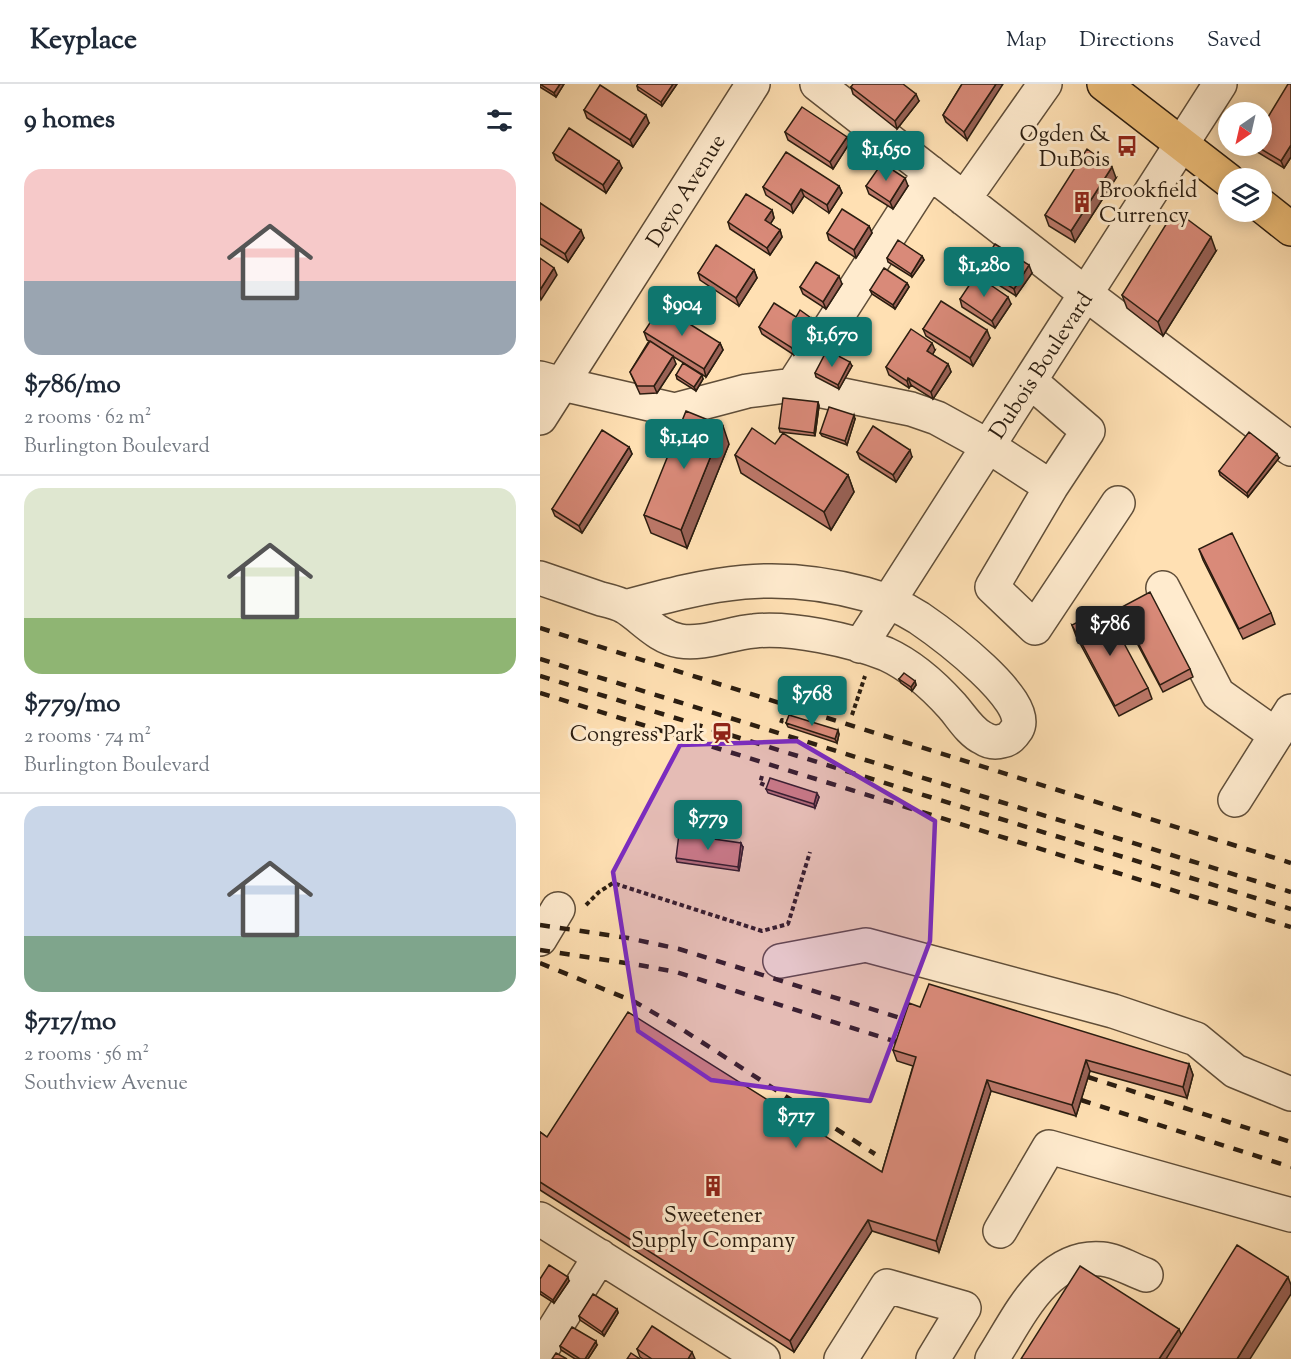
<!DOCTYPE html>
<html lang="en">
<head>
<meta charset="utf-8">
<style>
  body { margin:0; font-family:"Sorts Mill Goudy",serif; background:#f2f2f3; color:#1f2937; height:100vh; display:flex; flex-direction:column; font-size:22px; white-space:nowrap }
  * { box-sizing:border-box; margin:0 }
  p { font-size:20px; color:#747a83 }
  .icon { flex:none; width:33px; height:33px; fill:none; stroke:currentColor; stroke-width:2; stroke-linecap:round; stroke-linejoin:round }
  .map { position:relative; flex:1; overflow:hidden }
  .side { display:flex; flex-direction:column; background:#fff; width:540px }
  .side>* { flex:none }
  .needle { width:39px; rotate:214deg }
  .fabs { position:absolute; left:678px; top:18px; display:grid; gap:12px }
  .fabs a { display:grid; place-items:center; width:54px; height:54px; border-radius:50%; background:#fff; box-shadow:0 3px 15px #0003; font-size:30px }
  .price { position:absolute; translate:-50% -51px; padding:0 14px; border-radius:6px; background:#0f766e; color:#fff; font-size:20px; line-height:39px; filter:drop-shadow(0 2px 3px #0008) }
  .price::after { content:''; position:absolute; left:50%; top:36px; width:18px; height:14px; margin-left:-9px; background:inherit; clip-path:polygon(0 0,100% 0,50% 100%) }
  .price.active { background:#222; color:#fff }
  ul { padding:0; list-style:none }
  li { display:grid; align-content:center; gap:12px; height:318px; padding:0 24px }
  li+li { border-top:2px solid #e0e1e3 }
  li span { display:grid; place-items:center; height:186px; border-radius:18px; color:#555 }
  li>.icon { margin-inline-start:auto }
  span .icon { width:108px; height:108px; fill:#fffc; stroke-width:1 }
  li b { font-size:26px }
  h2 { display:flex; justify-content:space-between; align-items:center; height:72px; padding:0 24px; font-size:26px }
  header { display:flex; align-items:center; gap:36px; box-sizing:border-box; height:84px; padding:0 30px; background:#fff; border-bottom:2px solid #e0e1e3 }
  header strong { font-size:28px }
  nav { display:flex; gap:33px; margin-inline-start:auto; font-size:21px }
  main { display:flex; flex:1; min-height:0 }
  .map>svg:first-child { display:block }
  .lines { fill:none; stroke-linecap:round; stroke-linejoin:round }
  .minor-casing { stroke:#604e39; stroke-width:36 }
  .major-casing { stroke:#2b1d10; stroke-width:36 }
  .path { stroke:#2b1d10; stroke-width:4; stroke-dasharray:4.5 3; stroke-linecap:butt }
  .minor { stroke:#ffebce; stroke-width:33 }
  .major { stroke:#f0c07a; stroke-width:33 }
  .rail { stroke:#2b1d10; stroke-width:4.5; stroke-dasharray:10 10; stroke-linecap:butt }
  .wall { fill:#bb7768; stroke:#2b1d10; stroke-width:1.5 }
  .shaded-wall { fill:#986155; stroke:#2b1d10; stroke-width:1.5 }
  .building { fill:#d98a79; stroke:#2b1d10; stroke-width:1.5 }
  .marked { fill:#7b2cbf; fill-opacity:0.2; stroke:#7b2cbf; stroke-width:4.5; stroke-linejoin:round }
  .labels { text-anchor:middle; stroke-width:6; stroke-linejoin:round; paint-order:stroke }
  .poi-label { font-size:22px; fill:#2b1d10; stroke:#ffebce; text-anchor:end }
  .street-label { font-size:22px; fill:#2b1d10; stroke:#ffebce }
</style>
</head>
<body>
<header>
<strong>Keyplace</strong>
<nav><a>Map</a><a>Directions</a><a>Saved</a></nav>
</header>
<main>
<section class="side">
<h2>9 homes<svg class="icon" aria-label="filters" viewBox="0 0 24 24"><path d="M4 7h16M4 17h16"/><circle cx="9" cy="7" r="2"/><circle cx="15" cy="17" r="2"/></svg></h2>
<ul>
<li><span style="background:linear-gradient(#f6c9c9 60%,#9aa5b1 0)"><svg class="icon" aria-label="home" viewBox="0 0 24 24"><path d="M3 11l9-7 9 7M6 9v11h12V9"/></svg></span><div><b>$786/mo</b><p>2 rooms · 62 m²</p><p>Burlington Boulevard</p></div></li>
<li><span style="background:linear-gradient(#dfe7d0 70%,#8fb573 0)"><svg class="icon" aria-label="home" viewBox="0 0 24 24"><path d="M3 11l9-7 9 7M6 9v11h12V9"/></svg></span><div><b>$779/mo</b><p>2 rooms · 74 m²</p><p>Burlington Boulevard</p></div></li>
<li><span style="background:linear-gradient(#c9d6e8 70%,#7fa58c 0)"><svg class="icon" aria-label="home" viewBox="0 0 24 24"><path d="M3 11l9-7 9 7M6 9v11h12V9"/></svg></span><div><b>$717/mo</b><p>2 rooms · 56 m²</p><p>Southview Avenue</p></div></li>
</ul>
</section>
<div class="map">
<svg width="751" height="1275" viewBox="0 0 751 1275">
  <rect width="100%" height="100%" fill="#ffe0b3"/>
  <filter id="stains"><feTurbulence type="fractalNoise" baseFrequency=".00333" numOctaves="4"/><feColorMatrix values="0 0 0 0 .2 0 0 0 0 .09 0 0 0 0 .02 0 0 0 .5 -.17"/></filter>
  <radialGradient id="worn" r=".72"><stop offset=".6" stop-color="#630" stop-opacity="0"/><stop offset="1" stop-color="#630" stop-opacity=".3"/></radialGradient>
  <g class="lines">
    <defs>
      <path id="minor" d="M277,0L546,210L751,365
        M424,115L505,0
        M0,294L22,300L135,326L207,307L253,301L371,325L397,334L448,362L511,403L452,503L495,544L578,419
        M490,297L548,347L511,403
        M253,301L390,88
        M0,334L213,0
        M0,494C20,501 41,508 61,515C69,517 78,519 85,523C103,534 117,553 140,557C163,561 190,549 214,547C251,543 311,556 346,570C370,581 394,602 412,622C421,632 430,648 443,654C449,658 455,659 462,657C469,656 473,651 477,645C493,617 401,549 379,534C363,524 344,515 325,510C234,485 173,499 85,523
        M623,504L678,610L736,651
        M320,562L680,0
        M695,716L751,627
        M0,855L18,825
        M240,877L326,861L573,927L656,955L695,987L751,1010
        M0,1135L223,1275
        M460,1147L509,1063L751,1131
        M0,1268L60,1172
        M301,1275L347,1202L424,1224L393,1275
        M452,1275C478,1235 505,1170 562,1175C576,1176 592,1186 606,1191"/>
      <path id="major" d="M564,0L688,96
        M722,122L751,145"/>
    </defs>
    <use href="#minor" class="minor-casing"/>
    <use href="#major" class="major-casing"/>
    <path class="path" d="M312,631L325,592
      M241,639L242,636L249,638
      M222,692L220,699L232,704
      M46,821L59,808L73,799L222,847L248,840L270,768"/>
    <use href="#minor" class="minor"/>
    <use href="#major" class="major"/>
    <path class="rail" d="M0,544L751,779
      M0,575L751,808
      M0,592L751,825
      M0,609L751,843
      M0,841L88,854L139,865L370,937
      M0,866L99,881L136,888L363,960
      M0,879L95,918L140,944L335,1070
      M548,993L751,1058
      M541,1016L751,1083"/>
  </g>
  <path class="wall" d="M0,0H24L16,13L0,3Z
    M98,0H137L122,22L98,6L97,2Z
    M422,0L427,56L406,38L403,31Z
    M751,0V73L744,84L714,66L712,62H722Z
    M311,3L379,17L357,45L313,10Z
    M44,26L109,39L93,63L47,34Z
    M245,48L307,53L309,60L293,85L248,56Z
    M13,69L82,84L66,109L16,76Z
    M576,94L535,158L509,142L505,131Z
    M299,102L302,109L289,129L264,112L253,129L226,111L223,103Z
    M326,102H368L353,125L329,110Z
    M0,119L44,154L28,178L0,160Z
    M232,126L234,134L230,140L240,146L242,153L230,171L190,145L188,138Z
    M329,142L332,149L316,174L289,156L287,149Z
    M676,167L623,252L587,224L582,211Z
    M382,172L384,176L372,193L348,178L347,174Z
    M440,183L492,189L476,212L443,191Z
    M214,186L217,194L199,222L160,196L158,189Z
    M367,199L369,203L355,225L332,210L330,206Z
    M302,200L286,225L263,210L260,203Z
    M420,215L471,220L455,244L422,223Z
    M271,234L273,241L254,271L222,250L219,243Z
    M383,245L450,254L433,282L386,252Z
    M104,248L180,259L183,266L166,293L118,263L136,280L117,309L100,310L90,288L109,257L107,256Z
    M395,266L392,271L408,280L411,288L393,315L371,301L369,304L349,291L346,283Z
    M312,282L299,305L276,293L275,289Z
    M136,291L163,295L156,307L137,295Z
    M278,318L279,322L275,352L240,348L239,344Z
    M315,335L307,361L282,352L280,349Z
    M189,360L147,464L111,449L104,431Z
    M235,360L308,391L314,408L291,446L201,389L195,371Z
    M89,363L92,370L42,449L15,432L12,425Z
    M317,368L372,373L356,398L320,375Z
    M739,374L708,413L680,391L679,387Z
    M659,465L731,529L735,540L703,555L663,476Z
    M580,524L650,585L653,593L623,608L582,531Z
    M532,541L608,604L612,615L579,632L536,552Z
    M359,595L375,597L376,601L372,607L361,599Z
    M246,639L299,650L297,659L248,643Z
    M226,705L279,713L275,724L228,709Z
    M203,763L199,787L137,778L136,774Z
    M380,923L649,980L653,991L647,1014L550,987L536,1032L451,1007L399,1168L332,1147L254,1268L0,1106V1048L7,1053L342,1088L373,982L357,977L353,966Z
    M0,1195L29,1197L14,1219L0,1210Z
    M77,1225L78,1229L64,1252L40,1236L39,1232Z
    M57,1261L48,1275H35L21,1266L20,1262Z
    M97,1265L155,1275H103L100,1273Z"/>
  <path class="shaded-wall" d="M20,0H24L16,13L14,9Z
    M133,0H137L122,22L121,18Z
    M456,0H463L427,56L424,48Z
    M376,10L379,17L357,45L355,37Z
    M106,31L109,39L93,63L90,56Z
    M307,53L309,60L293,85L290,78Z
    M751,61V73L744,84L741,77Z
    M79,77L82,84L66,109L63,101Z
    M572,83L576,94L535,158L531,147Z
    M365,94L368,102L353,125L350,118Z
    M299,102L302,109L289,129L287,121Z
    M261,105L264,112L253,129L251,121Z
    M232,126L234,134L228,144L225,136Z
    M329,142L332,149L316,174L314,166Z
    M41,146L44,154L28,178L25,170Z
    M240,146L242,153L230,171L227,164Z
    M671,153L676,167L623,252L618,238Z
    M382,172L384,176L372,193L371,190Z
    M489,181L492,189L476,212L474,205Z
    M14,184L17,191L1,216L0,212V206Z
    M214,186L217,194L199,222L196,214Z
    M299,192L302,200L286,225L283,218Z
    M367,199L369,203L355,225L353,221Z
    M468,213L471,220L455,244L452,237Z
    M271,234L273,241L254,271L252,264Z
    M447,246L450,254L433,282L430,274Z
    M180,259L183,266L166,293L164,285Z
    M392,259L395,266L390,275L387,267Z
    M133,272L136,280L117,309L114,302Z
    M310,278L312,282L299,305L298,301Z
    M408,280L411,288L393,315L391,308Z
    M162,291L163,295L156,307L154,303Z
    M368,294L371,301L369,304L367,297Z
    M278,318L279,322L275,352L274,349Z
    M314,331L315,335L307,361L305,357Z
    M183,342L189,360L147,464L141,446Z
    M89,363L92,370L42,449L39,442Z
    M370,366L372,373L356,398L353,391Z
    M737,370L739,374L708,413L707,409Z
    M308,391L314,408L291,446L284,428Z
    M375,597L376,601L372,607L371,603Z
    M298,646L299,650L297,659L295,655Z
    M277,709L279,713L275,724L274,720Z
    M201,759L203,763L199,787L198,783Z
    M546,976L550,987L536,1032L532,1021Z
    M649,980L653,991L647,1014L643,1003Z
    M447,996L451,1007L399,1168L396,1157Z
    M328,1136L332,1147L254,1268L250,1257Z
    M28,1193L29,1197L14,1219L13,1216Z
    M748,1193L751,1201V1210L710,1275H697Z
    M77,1225L78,1229L64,1252L62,1248Z
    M639,1245L644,1258L633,1275H619Z
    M56,1257L57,1261L48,1275H45Z
    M152,1268L155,1275H148Z"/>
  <path class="building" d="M0,0H20L14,9Z
    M98,0H133L121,18L97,2Z
    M313,0H363L376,10L355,37L311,3Z
    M422,0H456L424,48L403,31Z
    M748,0H751V61L741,77L716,62H722V43Z
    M60,1L106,31L90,56L44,26Z
    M262,23L307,53L290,78L245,48Z
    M29,44L79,77L63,101L13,69Z
    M547,65L572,83L531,147L505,131Z
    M246,68L299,102L287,121L261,105L251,121L223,103Z
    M342,79L365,94L350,118L326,102Z
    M206,110L232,126L225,136L240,146L227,164L188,138Z
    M0,119L41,146L25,170L0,154Z
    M302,125L329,142L314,166L287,149Z
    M635,126L671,153L618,238L582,211Z
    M358,156L382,172L371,190L347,174Z
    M455,160L489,181L474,205L440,183Z
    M176,161L214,186L196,214L158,189Z
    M0,174L14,184L0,206Z
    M276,178L299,192L283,218L260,203Z
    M344,184L367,199L353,221L330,206Z
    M436,191L468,213L452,237L420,215Z
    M401,217L447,246L430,274L383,245Z
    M234,219L256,233L260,226L271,234L252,264L219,243Z
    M121,222L180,259L164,285L104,248Z
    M371,245L392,259L387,267L408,280L391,308L368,294L367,297L346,283Z
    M110,257L133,272L114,302H97L90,288Z
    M287,266L310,278L298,301L275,289Z
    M143,279L162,291L154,303L136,291Z
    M243,314L278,318L274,349L239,344Z
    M289,323L314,331L305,357L280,349Z
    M146,327L183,342L141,446L104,431Z
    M333,342L370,366L353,391L317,368Z
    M212,344L235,360L243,349L308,391L284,428L195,371Z
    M62,346L89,363L39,442L12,425Z
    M709,348L737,370L707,409L679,387Z
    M692,449L731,529L699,545L659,465Z
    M610,508L650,585L620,601L580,524Z
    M565,524L608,604L575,622L532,541Z
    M364,589L375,597L371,603L359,595Z
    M249,631L298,646L295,655L246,639Z
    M230,694L277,709L274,720L226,705Z
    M139,750L201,759L198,783L136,774Z
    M389,900L649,980L643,1003L546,976L532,1021L447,996L396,1157L328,1136L250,1257L0,1098V1048L7,1053L88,928L342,1088L376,973L353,966L369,919L380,923Z
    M697,1161L748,1193L697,1275H626Z
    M9,1181L28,1193L13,1216L0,1207V1195Z
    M540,1182L639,1245L619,1275H481Z
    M53,1210L77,1225L62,1248L39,1232Z
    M112,1242L152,1268L148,1275H112L97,1265Z
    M32,1243L56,1257L45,1275H40L20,1262Z
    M16,1269L27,1275H12Z
    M91,1269L100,1275H87Z"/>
  <path class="marked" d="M257,657L395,737L390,857L330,1017L171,996L98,947L73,788L140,661Z"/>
  <defs>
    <symbol id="bus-bare" viewBox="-9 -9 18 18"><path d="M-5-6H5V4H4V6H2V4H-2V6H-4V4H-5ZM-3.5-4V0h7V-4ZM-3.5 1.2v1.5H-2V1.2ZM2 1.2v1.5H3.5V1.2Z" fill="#8f2418" stroke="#ffebce" stroke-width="2.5" paint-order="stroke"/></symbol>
    <symbol id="building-bare" viewBox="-9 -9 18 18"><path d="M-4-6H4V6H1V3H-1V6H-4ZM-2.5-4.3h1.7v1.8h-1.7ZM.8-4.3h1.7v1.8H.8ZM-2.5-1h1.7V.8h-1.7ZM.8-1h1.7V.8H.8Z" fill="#8f2418" stroke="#ffebce" stroke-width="2.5" paint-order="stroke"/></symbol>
    <symbol id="station-bare" viewBox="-9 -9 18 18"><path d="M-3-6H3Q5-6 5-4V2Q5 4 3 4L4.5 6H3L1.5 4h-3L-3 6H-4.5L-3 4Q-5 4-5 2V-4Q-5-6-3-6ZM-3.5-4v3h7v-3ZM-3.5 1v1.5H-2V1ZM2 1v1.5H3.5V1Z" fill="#8f2418" stroke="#ffebce" stroke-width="2.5" paint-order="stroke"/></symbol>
  </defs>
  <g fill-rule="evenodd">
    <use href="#bus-bare" x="572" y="47" width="30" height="30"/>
    <use href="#building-bare" x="527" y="103" width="30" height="30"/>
    <use href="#station-bare" x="167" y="634" width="30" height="30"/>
    <use href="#building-bare" x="158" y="1087" width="30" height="30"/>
  </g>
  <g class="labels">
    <g class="poi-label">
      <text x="570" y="57">Ogden &amp;<tspan x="570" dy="25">DuBois</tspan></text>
      <text x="559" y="113" text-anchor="start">Brookfield<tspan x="559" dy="25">Currency</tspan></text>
      <text x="165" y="657">Congress Park</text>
      <text x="173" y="1138" text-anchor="middle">Sweetener<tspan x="173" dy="25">Supply Company</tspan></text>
    </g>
    <g class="street-label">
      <text transform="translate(145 106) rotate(-58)" y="8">Deyo Avenue</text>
      <text transform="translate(500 281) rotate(-57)" y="8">Dubois Boulevard</text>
    </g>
  </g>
  <rect width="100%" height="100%" filter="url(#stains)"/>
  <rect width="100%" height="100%" fill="url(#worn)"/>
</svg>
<div class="fabs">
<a><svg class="needle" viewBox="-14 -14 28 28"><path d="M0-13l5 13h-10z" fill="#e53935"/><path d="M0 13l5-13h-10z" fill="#747a83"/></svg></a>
<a><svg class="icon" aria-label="layers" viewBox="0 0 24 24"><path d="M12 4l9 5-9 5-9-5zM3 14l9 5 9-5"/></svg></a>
</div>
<b class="price" style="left:346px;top:98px">$1,650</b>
<b class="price" style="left:444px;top:214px">$1,280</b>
<b class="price" style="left:142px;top:253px">$904</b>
<b class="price" style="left:292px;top:284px">$1,670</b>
<b class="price" style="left:144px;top:386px">$1,140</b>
<b class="price active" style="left:570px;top:573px">$786</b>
<b class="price" style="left:272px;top:643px">$768</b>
<b class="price" style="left:168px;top:767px">$779</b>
<b class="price" style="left:256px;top:1065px">$717</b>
</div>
</main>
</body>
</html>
